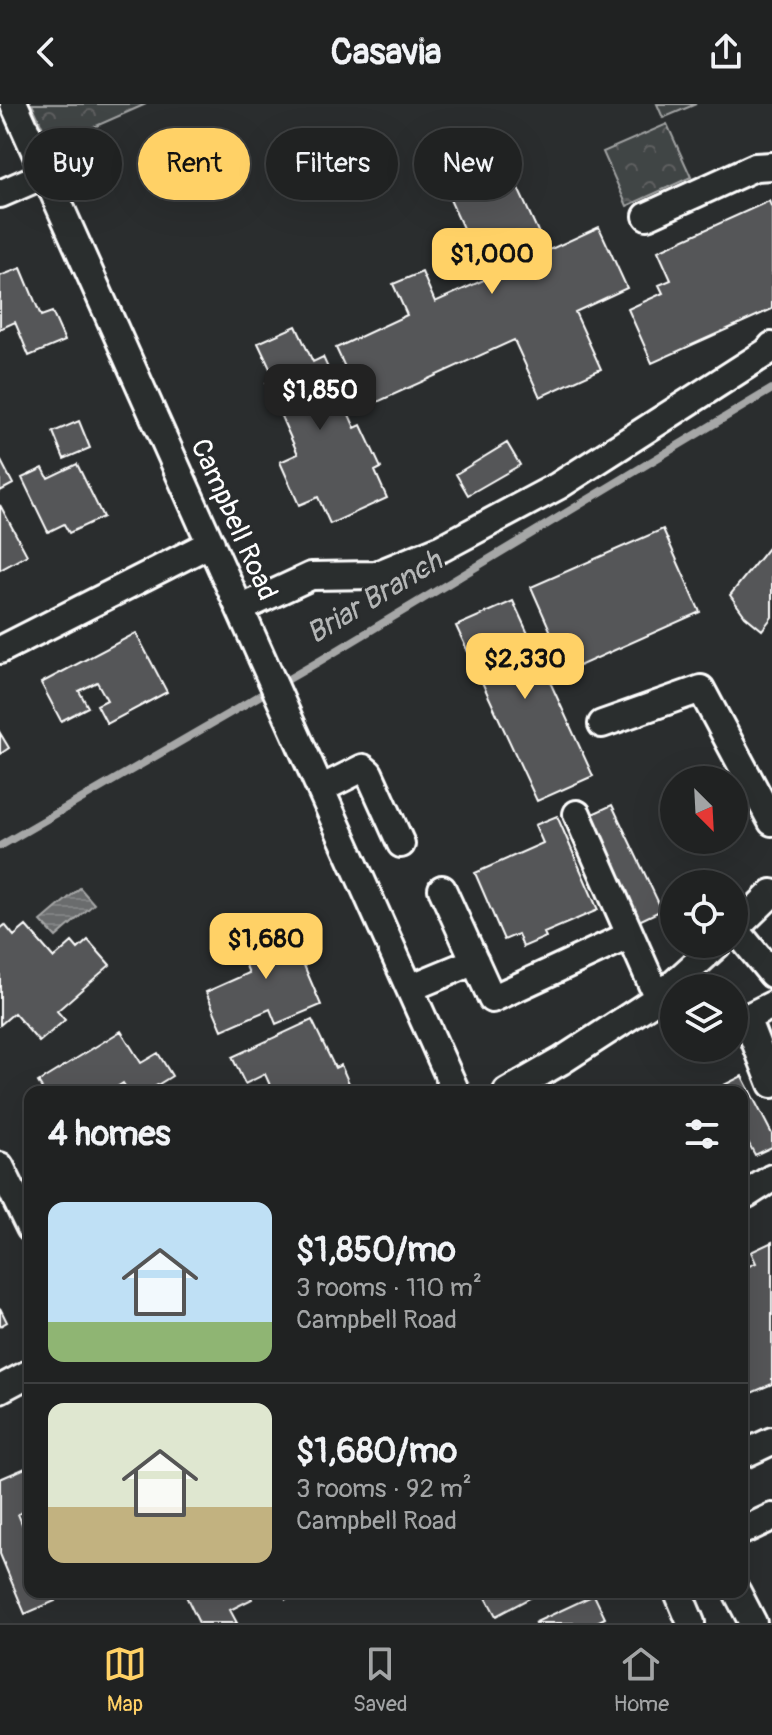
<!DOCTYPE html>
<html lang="en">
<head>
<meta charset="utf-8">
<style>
  body { margin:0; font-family:Pangolin,sans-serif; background:#2d2f2f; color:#f1f3f6; height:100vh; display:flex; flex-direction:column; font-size:30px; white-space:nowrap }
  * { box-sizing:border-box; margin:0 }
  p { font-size:26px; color:#a2a4a5 }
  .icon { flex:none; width:44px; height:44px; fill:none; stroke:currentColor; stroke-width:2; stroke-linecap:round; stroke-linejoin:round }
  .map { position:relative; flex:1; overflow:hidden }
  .panel { position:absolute; left:24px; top:982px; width:724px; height:512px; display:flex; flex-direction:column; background:#202222; border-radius:16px; box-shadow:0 8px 32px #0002,0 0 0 2px #3d3f40 }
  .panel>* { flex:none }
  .banner { position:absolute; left:24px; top:24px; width:724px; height:72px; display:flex; gap:16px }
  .needle { width:52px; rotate:156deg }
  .controls { position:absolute; left:660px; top:662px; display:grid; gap:16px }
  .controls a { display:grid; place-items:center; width:88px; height:88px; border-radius:50%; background:#202222; box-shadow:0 8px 32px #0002,0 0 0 2px #3d3f40; font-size:40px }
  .price { position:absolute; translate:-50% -68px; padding:0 18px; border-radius:16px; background:#ffd166; color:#111; font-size:26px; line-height:52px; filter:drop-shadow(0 2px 4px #0008) }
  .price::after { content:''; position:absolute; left:50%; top:48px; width:24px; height:18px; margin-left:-12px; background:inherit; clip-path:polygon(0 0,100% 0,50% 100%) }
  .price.on { background:#222; color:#fff }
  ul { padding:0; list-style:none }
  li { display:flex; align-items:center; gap:24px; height:200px; padding:0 24px }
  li+li { border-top:2px solid #3d3f40 }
  li span { display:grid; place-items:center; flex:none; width:224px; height:160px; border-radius:16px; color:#555 }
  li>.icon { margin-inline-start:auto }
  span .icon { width:96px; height:96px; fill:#fffc; stroke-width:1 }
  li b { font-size:34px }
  h2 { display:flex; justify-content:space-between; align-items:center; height:96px; padding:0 24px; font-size:34px }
  .tag { padding:0 28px; border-radius:36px; background:#202222; box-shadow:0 8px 32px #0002,0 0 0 2px #3d3f40; font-size:28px; line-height:72px }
  .tag.on { background:#ffd166; color:#111 }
  header { display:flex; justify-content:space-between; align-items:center; height:104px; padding:0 24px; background:#202222; font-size:36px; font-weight:700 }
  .tabs { display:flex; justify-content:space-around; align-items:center; height:112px; border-top:2px solid #3d3f40; background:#202222; font-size:22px; color:#a2a4a5 }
  .tabs a { display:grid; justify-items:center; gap:4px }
  .tabs .on { color:#ffd166 }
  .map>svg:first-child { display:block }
  .park { fill:url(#park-crowns); stroke:#a0a2a2; stroke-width:2 }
  .water { fill:url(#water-rules); stroke:#a6a7a7; stroke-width:2 }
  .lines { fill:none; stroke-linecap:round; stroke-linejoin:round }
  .stream { stroke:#a6a7a7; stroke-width:8 }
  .building { fill:#555758; stroke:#fff; stroke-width:2 }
  .minor-casing { stroke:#fff; stroke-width:32 }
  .minor { stroke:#2a2d2e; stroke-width:26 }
  .labels { text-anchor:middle; stroke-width:6; stroke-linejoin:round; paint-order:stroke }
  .street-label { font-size:28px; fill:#fff; stroke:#2a2d2e }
  .water-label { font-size:30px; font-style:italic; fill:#b4b6b6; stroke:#2a2d2e }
</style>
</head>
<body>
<header><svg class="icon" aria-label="back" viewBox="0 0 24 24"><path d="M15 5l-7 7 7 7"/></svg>Casavia<svg class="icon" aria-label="share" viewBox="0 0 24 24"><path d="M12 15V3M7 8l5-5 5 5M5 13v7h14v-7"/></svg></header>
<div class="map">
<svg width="772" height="1519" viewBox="0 0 772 1519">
  <defs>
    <pattern id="park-crowns" width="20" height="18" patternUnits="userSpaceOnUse" patternTransform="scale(2)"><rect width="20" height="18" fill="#414445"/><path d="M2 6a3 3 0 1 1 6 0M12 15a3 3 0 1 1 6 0" fill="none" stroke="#5e6061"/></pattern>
    <pattern id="water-rules" width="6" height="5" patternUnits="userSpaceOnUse" patternTransform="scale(2)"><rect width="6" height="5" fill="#6a6c6d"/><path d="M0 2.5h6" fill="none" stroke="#808283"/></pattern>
  </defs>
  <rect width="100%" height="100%" fill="#2a2d2e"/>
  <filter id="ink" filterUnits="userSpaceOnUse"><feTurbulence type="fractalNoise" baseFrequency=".0125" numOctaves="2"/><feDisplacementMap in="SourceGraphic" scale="16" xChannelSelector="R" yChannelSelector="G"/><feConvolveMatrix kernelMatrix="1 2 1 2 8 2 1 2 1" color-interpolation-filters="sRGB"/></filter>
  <g filter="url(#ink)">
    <path class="park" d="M32,0H146L51,42Z
      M657,0H696L663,14Z
      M667,20L691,73L627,102L603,48Z"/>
    <path class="water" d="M80,784L94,800L56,833L41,817Z"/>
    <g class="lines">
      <path class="stream" d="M0,742L318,558L772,285"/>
    </g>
    <path class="building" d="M498,41L547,147L599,123L627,184L575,208L601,265L540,293L514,236L364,304L336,244L407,211L393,180L422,168L435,198L486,175L438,69Z
      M769,97L772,104V205L652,259L628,205L663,189L659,181L671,176L658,147Z
      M21,164L41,212L52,208L65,237L29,252L15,218L0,225V172Z
      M296,222L313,258L323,253L355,324L361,321L381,364L375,367L387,394L330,420L318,393L299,401L280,358L298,350L266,279L275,275L258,239Z
      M79,317L90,344L64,355L53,328Z
      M507,339L520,361L468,391L456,370Z
      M0,355L13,380L0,387Z
      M77,360L103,413L69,429L64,420L48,428L22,374L43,364L48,374Z
      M0,401L27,451L0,466Z
      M663,425L700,508L568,567L531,483Z
      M768,444L772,447V513L762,526L745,512L730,491Z
      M513,497L593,672L537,697L456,522Z
      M136,529L167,588L107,620L97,601L107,596L97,578L79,587L88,603L61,617L41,579Z
      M0,629L9,644L0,650Z
      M612,701L662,806L639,817L588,712Z
      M557,712L598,806L544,829L546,833L523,843L518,830L504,836L475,769L543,739L535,721Z
      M285,817L321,901L276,920L270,905L222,926L206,888L249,869L236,838Z
      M5,821L14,832L26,822L54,854L72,838L78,845L88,836L110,861L57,907L65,916L39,938L14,909L0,921V825Z
      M312,916L335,964L341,961L352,986L347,988H273L265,970L245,980L232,953Z
      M121,927L141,959L158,949L172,972L146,988H129L123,979L109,988H44L38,978Z
      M742,972L772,1030V1043L755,1051L746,1034L742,1036V988H710Z
      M772,1138V1280L742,1293V1165L756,1159L751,1148Z
      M0,1204L7,1218L0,1222Z
      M30,1362V1405L18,1410L30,1439V1488H51L55,1497L25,1510L0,1450V1375Z
      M184,1488H249L252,1495L230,1506L237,1519H199Z
      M282,1488H300L286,1495Z
      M483,1488H541L496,1512Z
      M594,1491L605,1514L595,1519H534Z"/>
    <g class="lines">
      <defs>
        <path id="minor" d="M14,0L456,988
          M0,90L46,70
          M647,112L755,63L772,62
          M240,505L311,472L376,471L442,444L558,382L767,248L772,242
          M0,546L211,439
          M602,620L701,585L772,718
          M321,685L363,664L369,669L401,740
          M577,710L658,894
          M442,785L492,895L630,831
          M735,825L772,870
          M734,826L772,789
          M410,884L475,857
          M772,901L746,914L772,980
          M507,988L561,957L658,894L718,840
          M0,1062L30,1124
          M747,1090L772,1074
          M0,1285L30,1269
          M742,1351L772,1337
          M742,1427L772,1413
          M678,1488L691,1519
          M737,1488L753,1519"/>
      </defs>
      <use href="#minor" class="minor-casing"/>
      <use href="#minor" class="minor"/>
    </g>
  </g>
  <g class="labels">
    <g class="street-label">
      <text transform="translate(235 415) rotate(66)" y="10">Campbell Road</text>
    </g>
    <g class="water-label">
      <text transform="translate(374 493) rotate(-31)" y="10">Briar Branch</text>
    </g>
  </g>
</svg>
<div class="controls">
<a><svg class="needle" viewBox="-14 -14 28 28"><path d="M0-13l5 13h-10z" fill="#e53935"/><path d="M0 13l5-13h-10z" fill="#a2a4a5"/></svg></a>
<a><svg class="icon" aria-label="locate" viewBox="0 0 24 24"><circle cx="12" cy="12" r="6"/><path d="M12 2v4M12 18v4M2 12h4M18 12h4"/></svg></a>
<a><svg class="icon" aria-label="layers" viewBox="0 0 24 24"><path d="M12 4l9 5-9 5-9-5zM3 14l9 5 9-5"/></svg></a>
</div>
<b class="price" style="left:492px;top:192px">$1,000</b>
<b class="price on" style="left:320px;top:328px">$1,850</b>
<b class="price" style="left:525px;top:597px">$2,330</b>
<b class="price" style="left:266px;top:877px">$1,680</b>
<div class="banner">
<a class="tag">Buy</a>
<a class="tag on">Rent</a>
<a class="tag">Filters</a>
<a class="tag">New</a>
</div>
<section class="panel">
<h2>4 homes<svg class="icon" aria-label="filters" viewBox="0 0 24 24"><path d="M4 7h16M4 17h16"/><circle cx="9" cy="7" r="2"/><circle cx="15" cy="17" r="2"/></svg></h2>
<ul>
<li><span style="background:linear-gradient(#bfe0f5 75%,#8fb573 0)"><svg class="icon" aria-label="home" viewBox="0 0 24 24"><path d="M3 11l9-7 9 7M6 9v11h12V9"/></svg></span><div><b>$1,850/mo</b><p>3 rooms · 110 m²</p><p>Campbell Road</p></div></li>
<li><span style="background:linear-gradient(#dfe7d0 65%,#c2b280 0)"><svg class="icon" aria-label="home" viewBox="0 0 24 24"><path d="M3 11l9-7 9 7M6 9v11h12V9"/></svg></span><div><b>$1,680/mo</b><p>3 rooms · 92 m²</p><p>Campbell Road</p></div></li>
</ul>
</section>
</div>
<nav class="tabs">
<a class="on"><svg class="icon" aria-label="map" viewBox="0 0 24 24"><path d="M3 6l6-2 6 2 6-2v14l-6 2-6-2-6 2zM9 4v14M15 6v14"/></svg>Map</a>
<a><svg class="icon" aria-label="saved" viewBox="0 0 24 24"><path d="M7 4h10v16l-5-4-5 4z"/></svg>Saved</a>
<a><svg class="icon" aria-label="home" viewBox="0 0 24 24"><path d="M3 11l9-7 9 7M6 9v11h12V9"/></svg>Home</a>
</nav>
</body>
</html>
